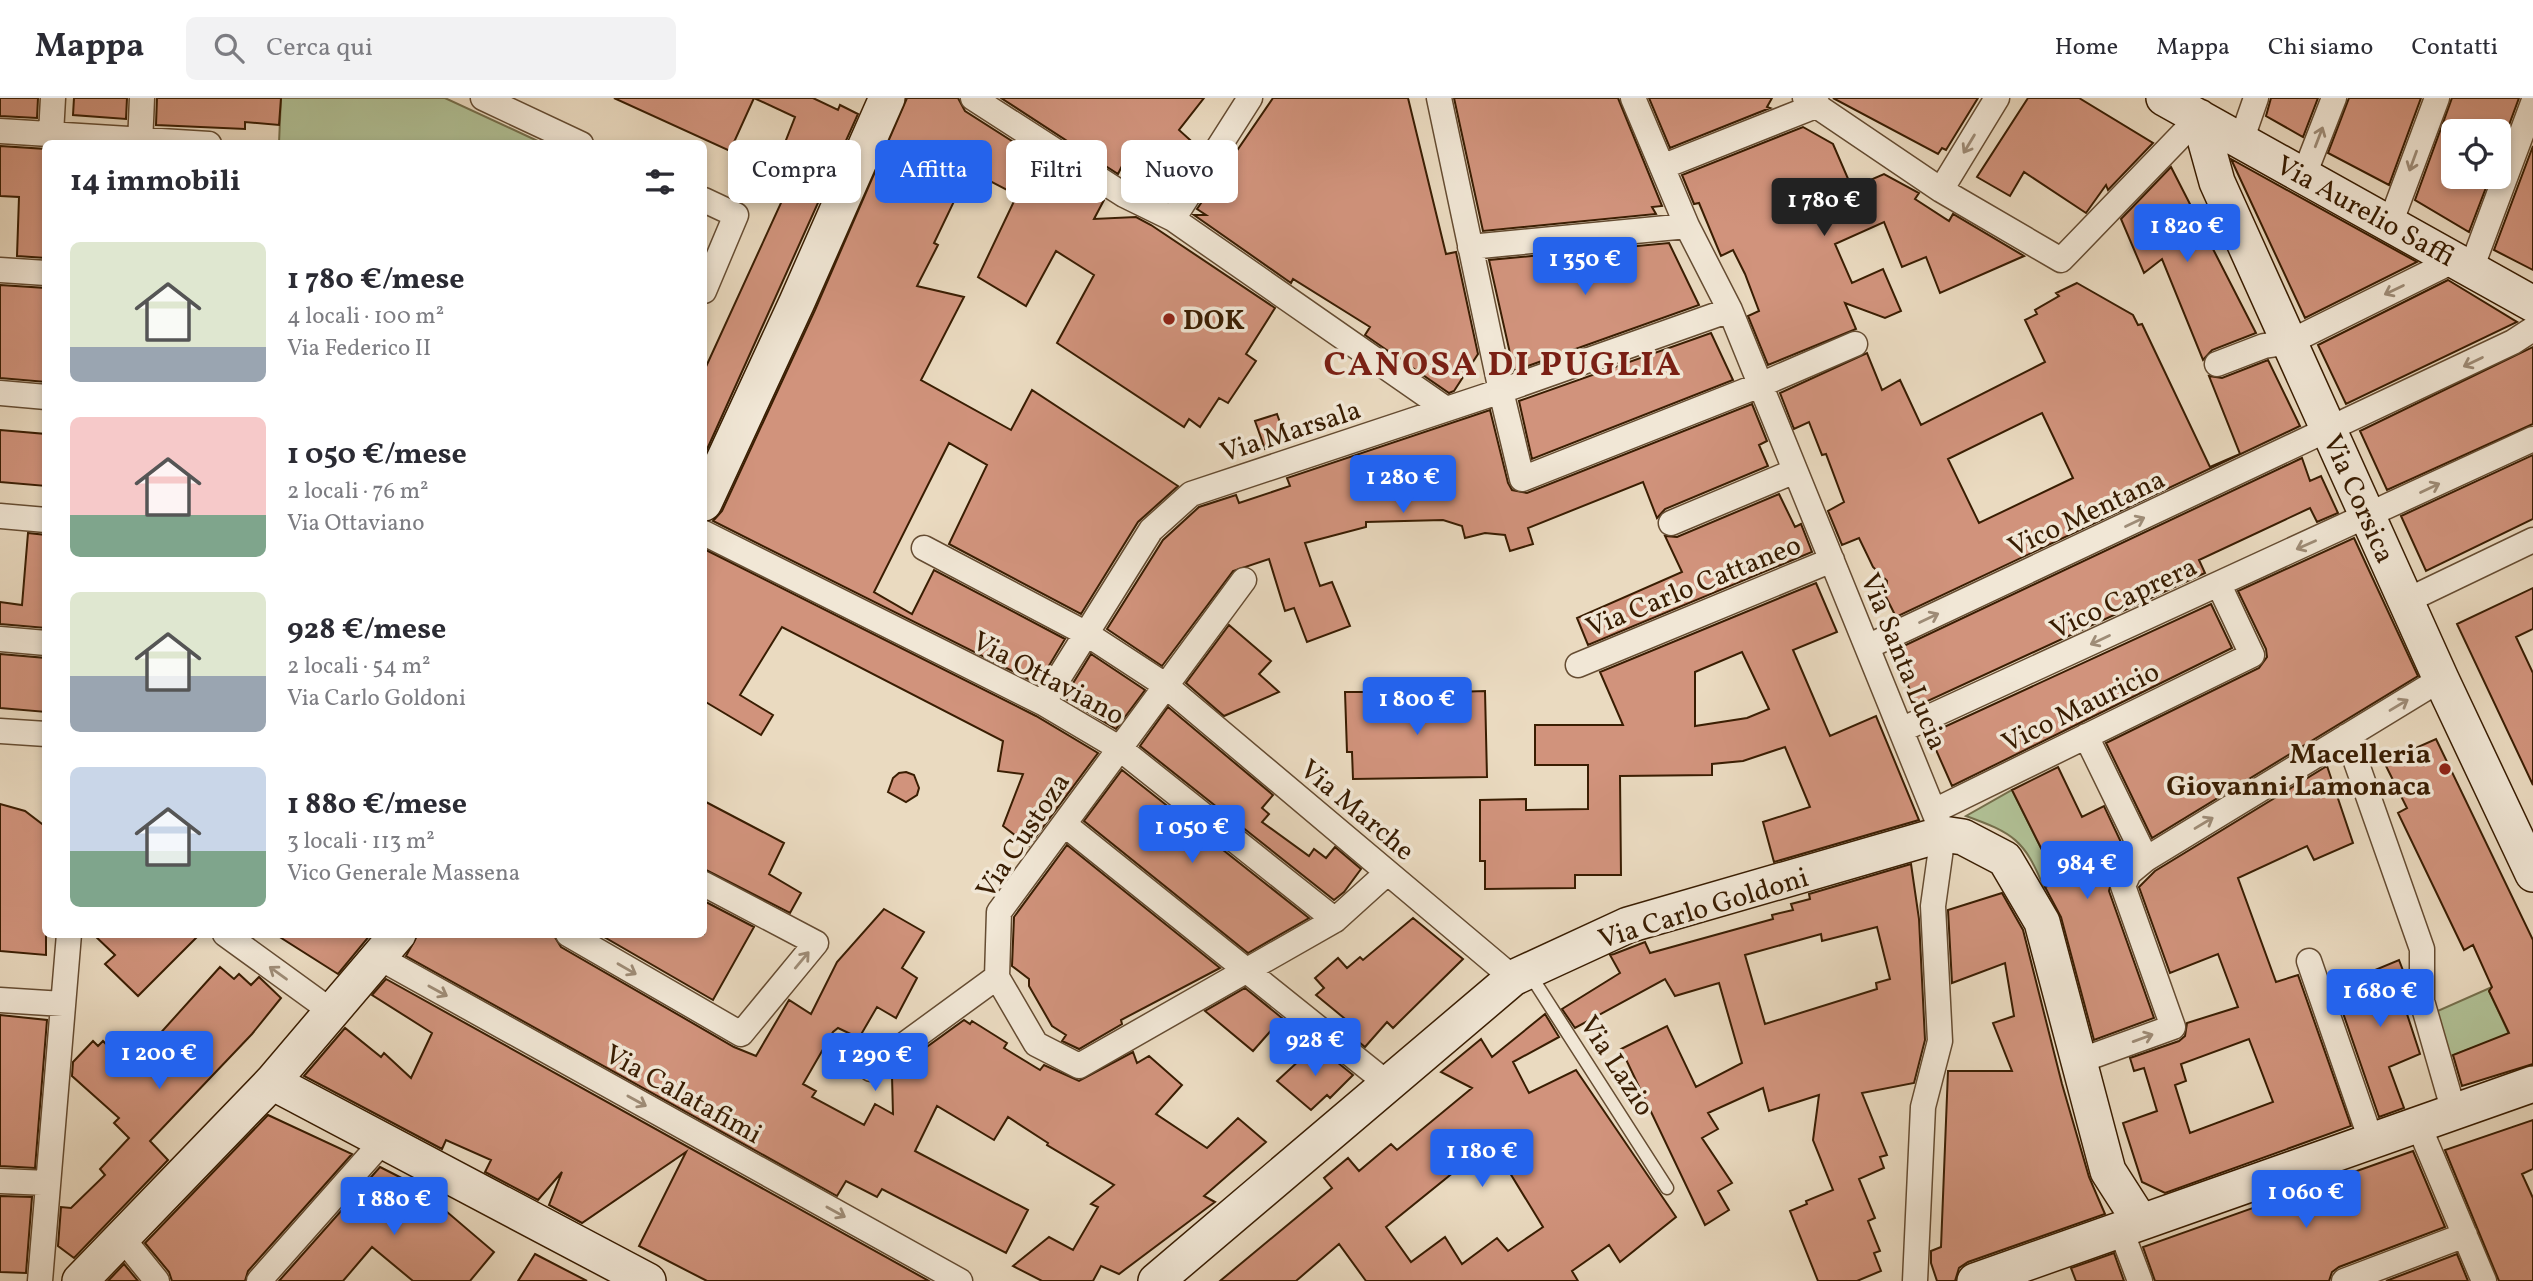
<!DOCTYPE html>
<html lang="it">
<head>
<meta charset="utf-8">
<style>
  body { margin:0; font-family:Vollkorn,serif; background:#f2f2f3; color:#2b2b33; height:100vh; display:flex; flex-direction:column; font-size:26px; white-space:nowrap }
  * { box-sizing:border-box; margin:0 }
  p { font-size:23px; color:#7c7c81 }
  .icon { flex:none; width:38px; height:38px; fill:none; stroke:currentColor; stroke-width:2; stroke-linecap:round; stroke-linejoin:round }
  .map { position:relative; flex:1; overflow:hidden }
  .side { position:absolute; left:42px; top:42px; width:665px; height:798px; display:flex; flex-direction:column; background:#fff; border-radius:10px; box-shadow:0 4px 10px #0003 }
  .side>* { flex:none }
  .hud { position:absolute; left:728px; top:42px; width:665px; height:63px; display:flex; gap:14px }
  .tools { position:absolute; left:2441px; top:21px; display:grid; gap:14px }
  .tools a { display:grid; place-items:center; width:70px; height:70px; border-radius:10px; background:#fff; box-shadow:0 4px 10px #0003; font-size:35px }
  .price { position:absolute; translate:-50% -60px; padding:0 16px; border-radius:7px; background:#2563eb; color:#fff; font-size:23px; line-height:46px; filter:drop-shadow(0 2px 4px #0008) }
  .price::after { content:''; position:absolute; left:50%; top:42px; width:21px; height:16px; margin-left:-10px; background:inherit; clip-path:polygon(0 0,100% 0,50% 100%) }
  .price.current { background:#222; color:#fff }
  ul { padding:0; list-style:none }
  li { display:flex; align-items:center; gap:21px; height:175px; padding:0 28px }
  li span { display:grid; place-items:center; flex:none; width:196px; height:140px; border-radius:10px; color:#555 }
  li>.icon { margin-inline-start:auto }
  span .icon { width:84px; height:84px; fill:#fffc; stroke-width:1 }
  li b { font-size:30px }
  h2 { display:flex; justify-content:space-between; align-items:center; height:84px; padding:0 28px; font-size:30px }
  .tag { padding:0 24px; border-radius:10px; background:#fff; box-shadow:0 4px 10px #0003; font-size:24px; line-height:63px }
  .tag.current { background:#2563eb; color:#fff }
  header { display:flex; align-items:center; gap:42px; box-sizing:border-box; height:98px; padding:0 35px; background:#fff; border-bottom:2px solid #e1e1e2 }
  header strong { font-size:33px }
  nav { display:flex; gap:38px; margin-inline-start:auto; font-size:24px }
  .search { width:490px; height:63px; background:#f2f2f3; display:flex; align-items:center; gap:18px; box-sizing:border-box; padding:0 24px; border-radius:10px; color:#7c7c81; font-size:26px }
  .map>svg:first-child { display:block }
  .green { fill:#b1c196; stroke:#756f4c; stroke-width:2 }
  .building { fill:#d1937c; stroke:#391d02; stroke-width:2; fill-rule:evenodd }
  .lines { fill:none; stroke-linecap:round; stroke-linejoin:round }
  .lane-casing { stroke:#654c32; stroke-width:15 }
  .street-casing { stroke:#654c32; stroke-width:27 }
  .secondary-casing { stroke:#391d02; stroke-width:38 }
  .lane { stroke:#f1e7d6; stroke-width:12 }
  .street { stroke:#f1e7d6; stroke-width:24 }
  .secondary { stroke:#f1e7d6; stroke-width:35 }
  .oneway { stroke:#9e8c77 }
  .poi-dot { fill:#8f2418; stroke:#f1e7d6; stroke-width:2.5 }
  .labels { text-anchor:middle; stroke-width:7; stroke-linejoin:round; paint-order:stroke }
  .street-label { font-size:28px; fill:#391d02; stroke:#f1e7d6 }
  .poi-label { font-size:28px; font-weight:bold; fill:#391d02; stroke:#f1e7d6; text-anchor:start }
  .district-label { font-size:35px; font-weight:bold; letter-spacing:2px; fill:#7a1f14; stroke:#f1e7d6 }
</style>
</head>
<body>
<header>
<strong>Mappa</strong>
<div class="search"><svg class="icon" aria-label="search" viewBox="0 0 24 24"><circle cx="10" cy="10" r="6"/><path d="M15 15l6 6"/></svg>Cerca qui</div>
<nav><a>Home</a><a>Mappa</a><a>Chi siamo</a><a>Contatti</a></nav>
</header>
<div class="map">
<svg width="2533" height="1183" viewBox="0 0 2533 1183">
  <rect width="100%" height="100%" fill="#eadac0"/>
  <filter id="stains"><feTurbulence type="fractalNoise" baseFrequency=".00286" numOctaves="4"/><feColorMatrix values="0 0 0 0 .2 0 0 0 0 .09 0 0 0 0 .02 0 0 0 .5 -.17"/></filter>
  <radialGradient id="worn" r=".72"><stop offset=".6" stop-color="#630" stop-opacity="0"/><stop offset="1" stop-color="#630" stop-opacity=".3"/></radialGradient>
  <path class="green" d="M281,0H445L542,45H279Z
    M2012,692L2041,750L2086,728L2105,766L2044,790C2025,742 2013,735 1966,718Z
    M2492,889L2489,893L2509,936L2446,960L2433,915Z"/>
  <path class="building" d="M0,0H38L37,20L0,18Z
    M74,0H127L126,21L73,17Z
    M157,0H281L279,27L245,24V31L156,27Z
    M614,0H813L838,12L840,7L858,16L704,358V273L797,70L779,60L795,19L754,0L730,53Z
    M907,0H958L965,13L1104,102L1094,121L1136,119L1151,127L1275,210L1246,256L1256,263L1228,305L1219,300L1200,329L1189,321L1184,329L1057,245L1094,177L1056,153L1026,208L978,179L1017,97L969,72L934,145L938,147L917,188L964,199L921,282L1011,332L1032,292L1178,388L1138,424L1081,516L949,446L987,367L949,345L874,494L912,516L934,472L1065,541L1038,586L713,423L722,413L815,212Z
    M1001,0H1204L1179,32L1200,51L1175,91L1125,62L1118,76Z
    M1273,0H1408L1446,156L1456,154L1478,256L1454,293L1449,295L1365,237L1370,229L1293,181L1291,185L1194,117H1206L1197,111Z
    M1454,0H1618L1662,108L1652,109L1656,116L1483,133Z
    M1649,0H1772L1767,9L1770,10L1670,50Z
    M1833,0H1978L1946,52L1942,50L1938,56Z
    M2028,0H2079L2153,45L2108,92L2106,87L2086,115L2024,74L2010,98L1977,79Z
    M2271,0H2318L2303,39L2266,18Z
    M2349,0H2421L2389,87L2328,55Z
    M2452,0H2519L2499,54V33H2454V79H2490L2469,134L2415,102Z
    M1803,29L1833,46L1852,90L1884,76L1919,95L1915,101L1949,123L1953,116L2024,158L1940,195L1926,159L1902,169L1884,124L1835,146L1852,185L1883,171L1901,213L1885,220L1845,205L1856,231L1768,267L1748,218L1759,213L1745,176L1733,152L1721,158L1699,105L1694,106L1682,77Z
    M0,48L46,51V160L17,158L19,99L0,98Z
    M2533,48V172L2494,152Z
    M2231,61L2417,164L2305,220Z
    M2171,69L2256,235L2212,252L2203,262L2162,161L2144,175L2121,121Z
    M1669,145L1699,207L1514,273L1489,162Z
    M2448,182L2517,224L2346,306L2318,247Z
    M2077,185L2133,217L2138,227L2142,226L2210,369L2240,356L2209,278L2222,280L2268,262L2300,328L1896,519L1886,499L1887,483L1873,469L1859,440L1842,447L1828,413L1844,404L1826,356L1822,357L1809,324L1794,331L1780,295L1867,255L1882,292L1900,282L1921,327L2045,264L2025,222L2037,216L2035,212L2059,198L2056,195ZM2042,315L2073,380L1979,425L1948,361Z
    M0,187L46,190V284L0,280Z
    M1711,235L1733,282L1532,361L1519,303Z
    M2533,249V326L2387,392L2360,333Z
    M1752,306L1767,343L1759,347L1768,368L1665,411L1657,420L1643,384L1528,430L1533,446L1510,453L1505,437L1485,435L1465,440L1462,428L1443,422L1366,424V429L1305,445L1320,488L1332,484L1350,528L1307,544L1294,510L1285,513L1269,461L1233,473L1162,568L1107,531L1163,442L1199,409L1236,397L1239,405L1290,388L1287,380L1490,312L1508,385L1512,392L1527,395Z
    M1277,316L1287,344L1265,351L1255,323Z
    M0,332L46,336V388L0,384Z
    M2533,357V421L2426,473L2401,418Z
    M2302,360L2310,383L2321,378L2338,415L2317,424L2310,410L2199,462L2205,475L1917,608L1893,553Z
    M1779,396L1795,429L1801,426L1812,454L1588,547L1577,520L1682,474L1665,438L1677,439Z
    M28,435L46,437V530L0,526V504L22,507Z
    M2354,440L2418,578L2152,740L2106,645L2259,570L2267,559L2266,551L2238,493Z
    M704,451L1036,618L1098,655L1029,748L1003,728L1023,676L998,673L1003,643L782,529L740,597L773,617L761,637L704,603Z
    M1816,485L1837,534L1793,552L1830,638L1876,618L1919,722L1774,764L1763,724L1810,709L1785,649L1743,663L1712,666V677L1620,678L1621,777H1575V790L1485,791V763H1480V702L1526,701V712L1588,711V667H1535V627H1623L1600,574ZM1742,554L1769,611L1747,620L1695,628V574Z
    M2533,490V531L2516,539L2533,575V687L2457,526Z
    M2211,506L2232,550L1952,688L1929,636Z
    M1229,527L1271,563L1259,576L1279,594L1224,618L1186,585Z
    M0,556L46,560V614L0,610Z
    M1091,556L1145,592L1116,631L1064,600Z
    M1485,593L1487,679L1353,681L1352,654H1347L1345,594H1390L1391,604L1455,603L1454,594Z
    M1168,609L1273,697L1262,710L1269,716L1262,724L1309,758L1314,751L1326,760L1335,749L1361,771L1344,794L1334,802L1140,648Z
    M2436,641L2533,842V966L2462,988L2453,957L2509,935L2489,893L2492,889L2473,847L2464,852L2398,715L2407,710L2384,664Z
    M2327,668L2353,745L2314,762L2307,748L2238,780L2276,884L2298,877L2351,1028L2165,1095L2142,1084L2123,1025L2157,1013L2144,970L2134,973L2130,960L2179,943L2185,938L2187,925L2238,909L2218,856L2170,875L2139,789L2155,773ZM2249,941L2273,1004L2190,1035L2175,987L2186,983L2181,966Z
    M2058,669L2082,719L2104,708L2127,757L2115,769L2109,793L2154,920L2094,942L2061,819L2045,789L2058,784L2012,692Z
    M1122,672L1309,820L1248,855L1084,723Z
    M906,674L914,677L919,690L917,697L906,704L888,694L893,680L899,675Z
    M704,703L784,745L769,776L801,795L790,815L704,771Z
    M0,706L25,713L46,729V857L0,853Z
    M1067,747L1220,870L1121,922L1122,926L1079,951L1062,943L1066,937L1052,928L1029,888V881L1012,868L1014,819Z
    M1911,766L1919,821L1925,942L1914,985L1862,995L1887,1057L1880,1059L1884,1070L1859,1081L1875,1120L1868,1123L1880,1153L1874,1155L1881,1173L1857,1183H1818L1790,1113L1807,1106L1806,1103L1833,1092L1813,1042L1819,997L1769,1013L1763,990L1708,1015L1718,1031L1702,1040L1732,1085L1718,1093L1729,1112L1705,1127L1621,951L1667,928L1696,989L1742,965L1719,885L1675,898L1665,881L1575,930L1562,911L1620,875L1610,857L1614,856L1645,844L1650,855L1773,821L1772,817L1793,812L1791,806L1810,801L1809,796ZM1877,829L1890,881L1876,885L1877,891L1765,926L1745,857L1821,836L1822,843Z
    M2002,795L2023,832L2062,986L2089,1079L2105,1116L1968,1164L1959,1170L1955,1183H1937L1931,1165V1153L1941,1149L1948,973H2012L1993,925L2014,918L2005,865L1952,885L1948,812Z
    M704,803L754,829L713,902L599,836H704Z
    M884,811L924,834L902,870L917,880L896,920L877,909L859,940L838,930L833,934L803,986L816,993L812,999L864,1027L875,1006L893,1016L892,978L895,972L964,922L970,926L972,923L1007,945L1004,950L1040,972L1044,967L1079,983L1133,954L1137,965L1149,958L1182,987L1156,1016L1207,1050L1238,1020L1266,1044L1204,1098L1215,1104L1119,1176L1101,1168L1093,1183H1042L1013,1168L1049,1139L1073,1152L1098,1109L1091,1106L1114,1087L1047,1047L1048,1045L1008,1019L994,1042L937,1008L915,1053L1028,1112L1006,1155L882,1091L877,1099L846,1083L837,1098L406,858L418,836H553L561,849L734,949L756,958L789,902L811,916L837,864Z
    M1413,820L1463,861L1393,930L1387,924L1365,949L1337,926L1344,920L1316,897L1324,890L1315,880L1338,860L1347,870L1360,859L1363,862Z
    M93,836H200L138,898L105,866L115,857Z
    M275,836H371L338,876Z
    M2399,862L2407,883L2409,911L2406,913L2420,956L2389,969L2404,1010L2379,1019L2334,889Z
    M220,869L234,881L239,876L251,887L259,879L281,900L252,936L150,1043L168,1062L74,1160L58,1148L61,1109L71,1110L105,1077L100,1071L129,1040L114,1025L119,1020L72,978L73,964L93,943L98,948L103,943L129,970Z
    M386,881L929,1183H707L639,1148L686,1054L582,1125L549,1107L562,1074L538,1102L485,1074L491,1062L446,1042L442,1051L304,978L345,930L381,959L384,955L411,980L432,935L372,897Z
    M1245,890L1282,920L1253,953L1205,913Z
    M1545,916L1559,939L1513,964L1529,995L1576,972L1676,1119L1620,1164L1609,1147L1572,1173L1578,1183H1366L1339,1146L1296,1183H1220L1332,1090L1324,1080L1348,1060L1359,1073L1391,1046L1397,1052L1472,990L1441,974L1481,941L1492,959ZM1491,1044L1543,1129L1508,1153L1497,1140L1462,1166L1445,1139L1411,1164L1386,1129Z
    M0,917L47,922L35,1070L0,1068Z
    M1316,947L1353,977L1330,1000L1327,997L1311,1012L1277,983Z
    M268,1017L352,1056L248,1173L245,1183H172L169,1174L145,1145Z
    M2533,1022V1071L2522,1076L2533,1100V1183H2499L2445,1052Z
    M2413,1053L2445,1129L2339,1169L2332,1174L2329,1183H2155L2143,1149Z
    M380,1069L445,1102L440,1108L494,1154L470,1183H413L372,1149L343,1183H279Z
    M0,1098L32,1099L26,1175L0,1174Z
    M2114,1155L2124,1183H2076L2071,1170Z
    M535,1156L587,1183H518Z
    M2457,1156L2468,1183H2386Z
    M124,1166L138,1183H108Z"/>
  <g class="lines">
    <defs>
      <path id="lane" d="M1529,875L1667,1090"/>
      <path id="street" d="M483,0L581,46
        M973,0L1124,97L1173,121L1446,311
        M1439,0L1501,293L1522,381L1760,287L1855,246
        M1633,0L1687,128L1730,212L1943,736L1933,808L1940,943L1923,1009L1915,1183
        M1805,0L1941,92L2061,162L2199,19
        M0,33L209,46
        M51,36L53,0
        M2241,43L2256,0
        M140,46L142,0
        M1662,69L1818,7
        M2304,77L2334,0
        M1941,92L1997,0
        M704,102L736,117L704,193
        M1173,121L1250,0
        M2390,126L2437,0
        M1470,149L1687,128
        M2471,171L2533,5
        M0,172L46,175
        M2217,266L2264,248L2290,244L2455,162
        M0,295L46,299
        M0,418L46,422
        M1671,425L1795,373
        M704,435L1043,605L1119,650L1335,822
        M924,450L1087,536L1165,587L1513,880
        M1244,482L999,814L997,879L1036,946L1079,968L1335,822L1387,775
        M2406,503L2533,442
        M0,541L46,545
        M1867,549L2513,244L2533,231
        M1578,567L1832,462
        M1043,605L1151,432L1191,396L1501,293L1730,212
        M1901,632L2533,341
        M0,633L46,636
        M2086,638L2146,761
        M2347,638L2422,851V903L2454,1014
        M1934,713L2252,557L2219,487
        M1064,726L1388,986
        M225,836L331,913
        M568,836L741,936L816,845L704,786
        M378,859L960,1183
        M2309,863L2371,1042
        M0,902L63,906
        M2079,963L2173,929L2123,788L2129,775L2146,761L2441,581
        M871,971L997,879
        M2418,1026L2484,1183
        M0,1083L48,1085
        M2120,1130L2140,1183
        M123,1141L157,1183
        M40,1183L69,836
        M259,1183L383,1043
        M2344,1183L2465,1137"/>
      <path id="secondary" d="M2164,0L2533,206
        M2199,19L2217,84L2441,581L2533,776
        M704,405L797,204L887,0
        M272,984L648,1183
        M80,1183L272,984L398,836
        M1156,1183L1513,880L1628,827L1943,736L1963,739L2005,761L2042,824L2108,1073L2140,1123
        M1975,1183L2533,986"/>
    </defs>
    <use href="#lane" class="lane-casing"/>
    <use href="#street" class="street-casing"/>
    <use href="#secondary" class="secondary-casing"/>
    <use href="#lane" class="lane"/>
    <use href="#street" class="street"/>
    <use href="#secondary" class="secondary"/>
  </g>
  <defs><path id="oneway-shaft" d="M-6 0H5M1.5-3L5.5 0L1.5 3" fill="none" stroke-width="1.6" stroke-linecap="round" stroke-linejoin="round" transform="scale(1.75)"/></defs>
  <g class="oneway">
    <use href="#oneway-shaft" transform="translate(2319 39) rotate(-69)"/>
    <use href="#oneway-shaft" transform="translate(1969 46) rotate(121)"/>
    <use href="#oneway-shaft" transform="translate(2413 63) rotate(110)"/>
    <use href="#oneway-shaft" transform="translate(2394 192) rotate(154)"/>
    <use href="#oneway-shaft" transform="translate(2473 264) rotate(154)"/>
    <use href="#oneway-shaft" transform="translate(2430 390) rotate(-25)"/>
    <use href="#oneway-shaft" transform="translate(2135 424) rotate(-25)"/>
    <use href="#oneway-shaft" transform="translate(2306 447) rotate(156)"/>
    <use href="#oneway-shaft" transform="translate(1929 520) rotate(-25)"/>
    <use href="#oneway-shaft" transform="translate(2100 542) rotate(155)"/>
    <use href="#oneway-shaft" transform="translate(2399 607) rotate(-31)"/>
    <use href="#oneway-shaft" transform="translate(2204 725) rotate(-31)"/>
    <use href="#oneway-shaft" transform="translate(802 862) rotate(-50)"/>
    <use href="#oneway-shaft" transform="translate(627 871) rotate(30)"/>
    <use href="#oneway-shaft" transform="translate(278 875) rotate(-144)"/>
    <use href="#oneway-shaft" transform="translate(438 893) rotate(29)"/>
    <use href="#oneway-shaft" transform="translate(2143 940) rotate(-20)"/>
    <use href="#oneway-shaft" transform="translate(637 1003) rotate(29)"/>
    <use href="#oneway-shaft" transform="translate(836 1114) rotate(29)"/>
  </g>
  <g class="poi-dot">
    <circle cx="1169" cy="221" r="7"/>
    <circle cx="2445" cy="671" r="7"/>
  </g>
  <g class="labels">
    <g class="street-label">
      <text transform="translate(2366 112) rotate(29)" y="10">Via Aurelio Saffi</text>
      <text transform="translate(1290 332) rotate(-18)" y="10">Via Marsala</text>
      <text transform="translate(2360 400) rotate(66)" y="10">Via Corsica</text>
      <text transform="translate(2086 414) rotate(-25)" y="10">Vico Mentana</text>
      <text transform="translate(1693 487) rotate(-22)" y="10">Via Carlo Cattaneo</text>
      <text transform="translate(2123 499) rotate(-25)" y="10">Vico Caprera</text>
      <text transform="translate(1905 563) rotate(68)" y="10">Via Santa Lucia</text>
      <text transform="translate(1049 579) rotate(28)" y="10">Via Ottaviano</text>
      <text transform="translate(2080 608) rotate(-26)" y="10">Vico Mauricio</text>
      <text transform="translate(1358 711) rotate(40)" y="10">Via Marche</text>
      <text transform="translate(1022 737) rotate(-56)" y="10">Via Custoza</text>
      <text transform="translate(1703 809) rotate(-17)" y="10">Via Carlo Goldoni</text>
      <text transform="translate(1618 967) rotate(57)" y="10">Via Lazio</text>
      <text transform="translate(684 995) rotate(29)" y="10">Via Calatafimi</text>
    </g>
    <g class="poi-label">
      <text x="1183" y="231">DOK</text>
      <text x="2431" y="665" text-anchor="end">Macelleria<tspan x="2431" dy="32">Giovanni Lamonaca</tspan></text>
    </g>
    <g class="district-label">
      <text x="1503" y="277">CANOSA DI PUGLIA</text>
    </g>
  </g>
  <rect width="100%" height="100%" filter="url(#stains)"/>
  <rect width="100%" height="100%" fill="url(#worn)"/>
</svg>
<div class="tools">
<a><svg class="icon" aria-label="locate" viewBox="0 0 24 24"><circle cx="12" cy="12" r="6"/><path d="M12 2v4M12 18v4M2 12h4M18 12h4"/></svg></a>
</div>
<b class="price current" style="left:1824px;top:140px">1 780 €</b>
<b class="price" style="left:2187px;top:166px">1 820 €</b>
<b class="price" style="left:1585px;top:199px">1 350 €</b>
<b class="price" style="left:1403px;top:417px">1 280 €</b>
<b class="price" style="left:1417px;top:639px">1 800 €</b>
<b class="price" style="left:1192px;top:767px">1 050 €</b>
<b class="price" style="left:2087px;top:803px">984 €</b>
<b class="price" style="left:2380px;top:931px">1 680 €</b>
<b class="price" style="left:1315px;top:980px">928 €</b>
<b class="price" style="left:159px;top:993px">1 200 €</b>
<b class="price" style="left:875px;top:995px">1 290 €</b>
<b class="price" style="left:1482px;top:1091px">1 180 €</b>
<b class="price" style="left:2306px;top:1132px">1 060 €</b>
<b class="price" style="left:394px;top:1139px">1 880 €</b>
<div class="hud">
<a class="tag">Compra</a>
<a class="tag current">Affitta</a>
<a class="tag">Filtri</a>
<a class="tag">Nuovo</a>
</div>
<section class="side">
<h2>14 immobili<svg class="icon" aria-label="filters" viewBox="0 0 24 24"><path d="M4 7h16M4 17h16"/><circle cx="9" cy="7" r="2"/><circle cx="15" cy="17" r="2"/></svg></h2>
<ul>
<li><span style="background:linear-gradient(#dfe7d0 75%,#9aa5b1 0)"><svg class="icon" aria-label="home" viewBox="0 0 24 24"><path d="M3 11l9-7 9 7M6 9v11h12V9"/></svg></span><div><b>1 780 €/mese</b><p>4 locali · 100 m²</p><p>Via Federico II</p></div></li>
<li><span style="background:linear-gradient(#f6c9c9 70%,#7fa58c 0)"><svg class="icon" aria-label="home" viewBox="0 0 24 24"><path d="M3 11l9-7 9 7M6 9v11h12V9"/></svg></span><div><b>1 050 €/mese</b><p>2 locali · 76 m²</p><p>Via Ottaviano</p></div></li>
<li><span style="background:linear-gradient(#dfe7d0 60%,#9aa5b1 0)"><svg class="icon" aria-label="home" viewBox="0 0 24 24"><path d="M3 11l9-7 9 7M6 9v11h12V9"/></svg></span><div><b>928 €/mese</b><p>2 locali · 54 m²</p><p>Via Carlo Goldoni</p></div></li>
<li><span style="background:linear-gradient(#c9d6e8 60%,#7fa58c 0)"><svg class="icon" aria-label="home" viewBox="0 0 24 24"><path d="M3 11l9-7 9 7M6 9v11h12V9"/></svg></span><div><b>1 880 €/mese</b><p>3 locali · 113 m²</p><p>Vico Generale Massena</p></div></li>
</ul>
</section>
</div>
</body>
</html>
